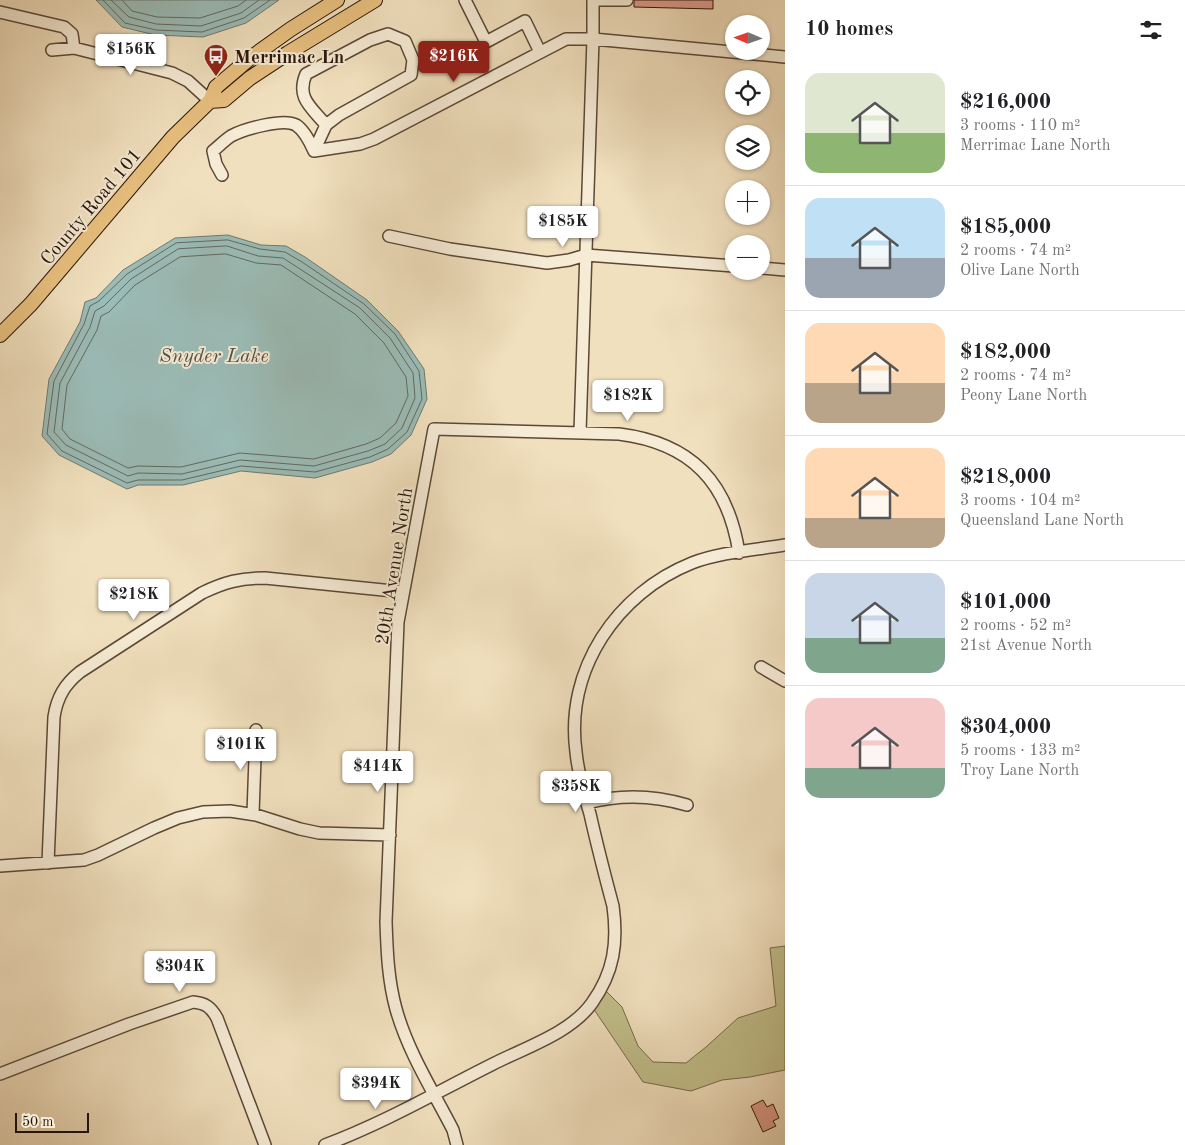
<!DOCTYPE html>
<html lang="en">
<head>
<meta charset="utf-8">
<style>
  body { margin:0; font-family:"Old Standard TT",serif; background:#f2f2f2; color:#202124; height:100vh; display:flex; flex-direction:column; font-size:19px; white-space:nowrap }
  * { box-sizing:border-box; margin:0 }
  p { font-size:16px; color:#757577 }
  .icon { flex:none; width:28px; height:28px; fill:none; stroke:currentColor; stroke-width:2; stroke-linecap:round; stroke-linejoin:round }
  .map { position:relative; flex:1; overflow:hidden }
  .drawer { display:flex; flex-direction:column; background:#fff; width:400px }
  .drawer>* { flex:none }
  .needle { width:32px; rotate:272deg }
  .buttons { position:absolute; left:725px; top:15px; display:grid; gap:10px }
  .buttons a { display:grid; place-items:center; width:45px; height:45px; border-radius:50%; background:#fff; box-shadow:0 1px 4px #0004; font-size:25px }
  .scale { position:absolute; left:15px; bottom:12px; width:74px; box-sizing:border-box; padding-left:5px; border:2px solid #29160a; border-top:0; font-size:14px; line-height:18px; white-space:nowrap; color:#29160a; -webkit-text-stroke:4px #f6ebd5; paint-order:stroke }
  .price { position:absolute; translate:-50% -42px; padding:0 11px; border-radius:5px; background:#fff; color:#222; font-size:16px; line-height:32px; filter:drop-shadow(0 1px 2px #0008) }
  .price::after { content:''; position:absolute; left:50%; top:30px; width:15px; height:11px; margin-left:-8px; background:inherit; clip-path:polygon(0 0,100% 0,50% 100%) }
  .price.active { background:#8f2418; color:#fff }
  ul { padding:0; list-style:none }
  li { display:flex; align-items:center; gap:15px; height:125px; padding:0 20px }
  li+li { border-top:1px solid #e0e0e0 }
  li span { display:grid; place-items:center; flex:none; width:140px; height:100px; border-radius:15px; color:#555 }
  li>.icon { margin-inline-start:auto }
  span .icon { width:60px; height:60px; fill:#fffc; stroke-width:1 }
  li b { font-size:21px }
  h2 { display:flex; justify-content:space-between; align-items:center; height:60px; padding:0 20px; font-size:21px }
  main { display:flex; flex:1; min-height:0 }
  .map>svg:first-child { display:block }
  .green { fill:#c2c08c; stroke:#766b4b }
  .water { fill:#9bbcb7; stroke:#6d7a72 }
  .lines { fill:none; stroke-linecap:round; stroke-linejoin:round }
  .shore { stroke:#626960; stroke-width:1 }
  .building { fill:#e09c8c; stroke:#29160a }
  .minor-casing { stroke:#5b4837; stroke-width:14 }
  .major-casing { stroke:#29160a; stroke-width:16 }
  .minor { stroke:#f6ebd5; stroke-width:11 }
  .major { stroke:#e8c07f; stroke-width:14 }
  .labels { text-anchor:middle; stroke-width:4; stroke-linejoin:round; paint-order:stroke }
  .poi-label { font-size:19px; font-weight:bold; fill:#29160a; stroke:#f6ebd5; text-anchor:start }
  .street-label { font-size:19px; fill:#29160a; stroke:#f6ebd5 }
  .water-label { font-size:20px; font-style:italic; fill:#515047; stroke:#f6ebd5 }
</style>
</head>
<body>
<main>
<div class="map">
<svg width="785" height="1145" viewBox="0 0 785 1145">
  <rect width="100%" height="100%" fill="#f1e0be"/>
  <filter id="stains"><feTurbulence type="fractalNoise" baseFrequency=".004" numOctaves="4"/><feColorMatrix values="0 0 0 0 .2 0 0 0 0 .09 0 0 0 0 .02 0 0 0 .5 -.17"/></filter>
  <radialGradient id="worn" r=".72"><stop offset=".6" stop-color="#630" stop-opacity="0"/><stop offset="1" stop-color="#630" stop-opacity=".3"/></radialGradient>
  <path class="green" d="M785,946V1070L750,1077L722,1080L691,1091L643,1082L591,1005L602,987L622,1007L638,1046L653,1062L686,1063L706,1047L738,1018L776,1006L770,948Z"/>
  <path class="water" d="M96,0H279L246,23L203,37L155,35L122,27Z
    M228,235L261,245L286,246L305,257L367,300L398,331L424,369L427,399L411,435L391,454L372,462L315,478L241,471L183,485H138L127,489L59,455L42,436L49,379L80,322L85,302L96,298L123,270L175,238Z"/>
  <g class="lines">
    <path class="shore" d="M103,0L125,23L156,30L202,32L244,18L270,0
      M111,0L129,17L156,24L201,26L241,13L259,0
      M122,0L132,11L157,17L200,18L238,6L246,0
      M228,240L260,249L285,252L302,262L364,304L395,334L419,371L422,399L407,432L388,449L370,457L315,472L241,466L182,480H138L127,483L62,451L47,434L54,381L84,324L90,306L99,301L127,274L176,243Z
      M227,246L258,256L283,258L360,308L390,338L413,373L415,398L402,428L385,444L368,451L314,466L240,460L182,474L138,473L128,476L66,445L54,432L60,383L90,327L95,311L104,306L131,279L178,249Z
      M226,254L256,263L281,265L355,314L384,343L406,377L408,396L396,423L380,438L366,444L314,459L240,453L181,467L138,466L128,468L70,439L62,429L67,385L97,330L101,316L109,312L135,285L180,257Z"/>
  </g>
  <path class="building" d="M634,0H713V9L634,7Z
    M763,1100L767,1107L773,1104L779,1118L773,1121L776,1126L763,1132L751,1106Z"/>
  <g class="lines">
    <defs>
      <path id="minor" d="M465,0L486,42L525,21L540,52
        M593,0H627
        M0,12L64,27L72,34L74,48
        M52,50L74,48L172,73L188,81L210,101
        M314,151L360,144L374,139L566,39H593L785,57
        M314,151L326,125L339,115L411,75L413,60L405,41L388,34L370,40L306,74C296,98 311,107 326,125
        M222,175L216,164L213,151C219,146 225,140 231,136C244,129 283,118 296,125C304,130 310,142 314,151
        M389,236L450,249L547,263L569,260L586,255L734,266
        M761,268L785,270
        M580,432L593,39V0
        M761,667L785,681
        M587,803C621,794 653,795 687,805
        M253,814L256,730
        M48,863L54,717C57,697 65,684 80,672L202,593C225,582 240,578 265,578L403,592
        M0,866L84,860L98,855L154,828L178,818L203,812L230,811L256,815L300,829L319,833L390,835
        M0,1074L129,1024L193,1002C205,1003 211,1007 217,1018L265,1145
        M325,1145C384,1123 437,1092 493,1064C524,1048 571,1033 592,1003C614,972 618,943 613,906C605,876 597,845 590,814C584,794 578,773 576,752C565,669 617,593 692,563C721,552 755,550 785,545
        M457,1145L453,1130C433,1091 408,1052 396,1009C388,980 387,951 386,922L398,622L434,429L619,434C691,443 728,482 739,553"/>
      <path id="major" d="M210,101L224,100L250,78L288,53L375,0
        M0,335L31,304L173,137L210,101L216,87L249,59L291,29L337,0"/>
    </defs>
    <use href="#minor" class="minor-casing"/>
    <use href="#major" class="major-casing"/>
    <use href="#minor" class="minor"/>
    <use href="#major" class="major"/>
  </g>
  <defs>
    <symbol id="bus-pin" viewBox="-11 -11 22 30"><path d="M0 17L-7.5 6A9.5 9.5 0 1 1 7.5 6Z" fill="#8f2418" stroke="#f6ebd5"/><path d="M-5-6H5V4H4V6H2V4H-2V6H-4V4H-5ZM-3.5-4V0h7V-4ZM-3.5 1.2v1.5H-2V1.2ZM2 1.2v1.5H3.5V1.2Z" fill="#fff"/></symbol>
  </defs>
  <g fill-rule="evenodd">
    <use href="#bus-pin" x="202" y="42" width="28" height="38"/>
  </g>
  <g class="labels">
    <g class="poi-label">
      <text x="234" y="63">Merrimac Ln</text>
    </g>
    <g class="street-label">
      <text transform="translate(90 206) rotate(-50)" y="7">County Road 101</text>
      <text transform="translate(393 566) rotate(-81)" y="7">20th Avenue North</text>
    </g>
    <g class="water-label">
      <text x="214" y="362">Snyder Lake</text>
    </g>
  </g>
  <rect width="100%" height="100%" filter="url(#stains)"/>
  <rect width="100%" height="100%" fill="url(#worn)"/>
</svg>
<div class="buttons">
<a><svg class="needle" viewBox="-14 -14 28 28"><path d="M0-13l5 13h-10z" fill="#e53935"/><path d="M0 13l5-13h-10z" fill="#757577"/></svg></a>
<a><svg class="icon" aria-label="locate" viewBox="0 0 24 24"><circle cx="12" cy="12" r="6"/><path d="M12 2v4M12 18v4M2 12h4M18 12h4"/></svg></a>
<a><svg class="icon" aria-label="layers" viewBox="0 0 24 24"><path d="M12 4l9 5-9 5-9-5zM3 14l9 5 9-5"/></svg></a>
<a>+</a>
<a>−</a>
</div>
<div class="scale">50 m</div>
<b class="price" style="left:131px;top:76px">$156K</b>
<b class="price active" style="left:454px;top:83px">$216K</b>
<b class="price" style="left:563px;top:248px">$185K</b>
<b class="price" style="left:628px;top:422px">$182K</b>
<b class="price" style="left:134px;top:621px">$218K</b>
<b class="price" style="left:241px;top:771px">$101K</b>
<b class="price" style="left:378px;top:793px">$414K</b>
<b class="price" style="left:576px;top:813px">$358K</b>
<b class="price" style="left:180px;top:993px">$304K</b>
<b class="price" style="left:376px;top:1110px">$394K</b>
</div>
<section class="drawer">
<h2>10 homes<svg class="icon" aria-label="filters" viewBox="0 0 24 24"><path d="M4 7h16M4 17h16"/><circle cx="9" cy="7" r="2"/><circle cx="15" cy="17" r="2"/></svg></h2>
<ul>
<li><span style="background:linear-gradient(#dfe7d0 60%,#8fb573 0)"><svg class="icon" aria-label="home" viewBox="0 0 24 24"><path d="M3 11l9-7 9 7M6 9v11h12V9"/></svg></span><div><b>$216,000</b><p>3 rooms · 110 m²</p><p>Merrimac Lane North</p></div></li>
<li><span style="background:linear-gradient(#bfe0f5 60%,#9aa5b1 0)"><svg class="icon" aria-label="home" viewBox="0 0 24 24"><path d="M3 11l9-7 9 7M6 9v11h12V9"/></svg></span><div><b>$185,000</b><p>2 rooms · 74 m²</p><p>Olive Lane North</p></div></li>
<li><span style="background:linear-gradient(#ffd9b3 60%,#b9a48a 0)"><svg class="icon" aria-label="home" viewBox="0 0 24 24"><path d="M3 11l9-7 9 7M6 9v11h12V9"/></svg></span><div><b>$182,000</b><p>2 rooms · 74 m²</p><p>Peony Lane North</p></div></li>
<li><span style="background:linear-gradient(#ffd9b3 70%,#b9a48a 0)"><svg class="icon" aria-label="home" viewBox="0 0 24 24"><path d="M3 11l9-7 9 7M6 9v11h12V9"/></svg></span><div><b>$218,000</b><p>3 rooms · 104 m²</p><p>Queensland Lane North</p></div></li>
<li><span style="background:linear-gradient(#c9d6e8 65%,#7fa58c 0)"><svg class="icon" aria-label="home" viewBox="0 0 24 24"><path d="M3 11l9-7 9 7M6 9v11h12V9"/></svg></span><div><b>$101,000</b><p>2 rooms · 52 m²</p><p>21st Avenue North</p></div></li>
<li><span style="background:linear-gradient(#f6c9c9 70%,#7fa58c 0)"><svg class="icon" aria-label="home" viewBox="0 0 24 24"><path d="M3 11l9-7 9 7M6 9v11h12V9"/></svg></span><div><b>$304,000</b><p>5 rooms · 133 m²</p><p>Troy Lane North</p></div></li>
</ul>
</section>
</main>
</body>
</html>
